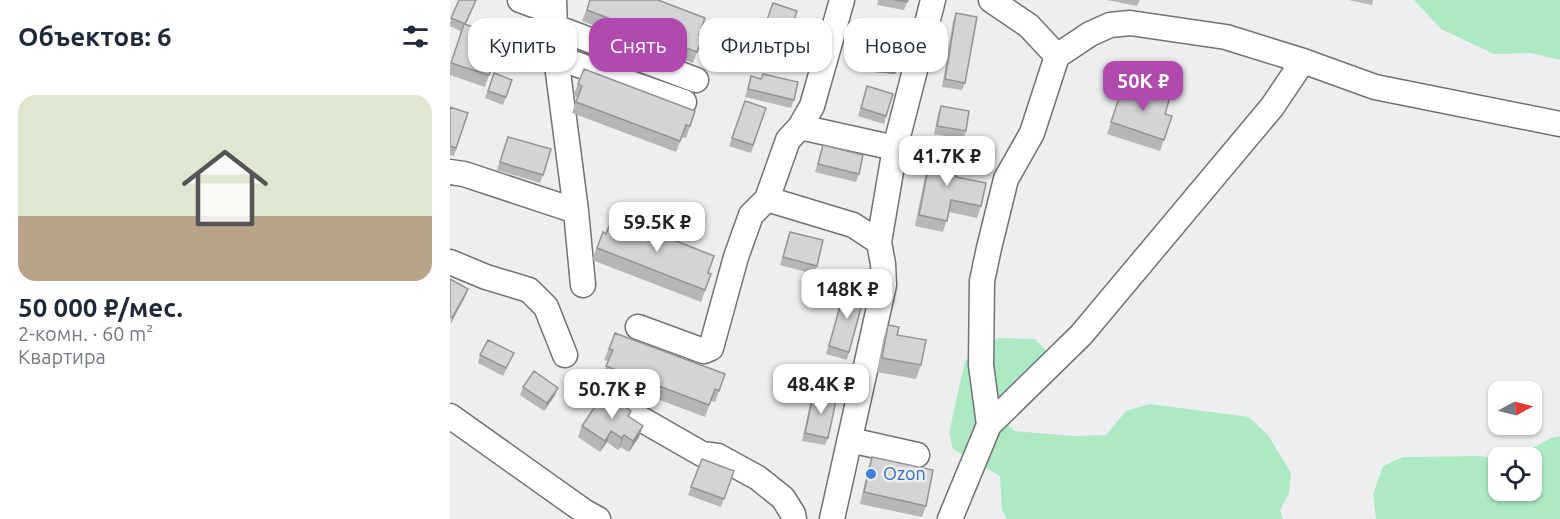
<!DOCTYPE html>
<html lang="ru">
<head>
<meta charset="utf-8">
<style>
  body { margin:0; font-family:Ubuntu,sans-serif; background:#f2f2f3; color:#1f2937; height:100vh; display:flex; flex-direction:column; font-size:22px; white-space:nowrap }
  * { box-sizing:border-box; margin:0 }
  p { font-size:20px; color:#747a83 }
  .icon { flex:none; width:33px; height:33px; fill:none; stroke:currentColor; stroke-width:2; stroke-linecap:round; stroke-linejoin:round }
  .map { position:relative; flex:1; overflow:hidden }
  .side { display:flex; flex-direction:column; background:#fff; width:450px }
  .side>* { flex:none }
  .banner { position:absolute; left:18px; top:18px; width:570px; height:54px; display:flex; gap:12px }
  .needle { width:39px; rotate:83deg }
  .buttons { position:absolute; left:1038px; top:381px; display:grid; gap:12px }
  .buttons a { display:grid; place-items:center; width:54px; height:54px; border-radius:12px; background:#fff; box-shadow:0 2px 4px #0004; font-size:30px }
  .price { position:absolute; translate:-50% -51px; padding:0 14px; border-radius:12px; background:#fff; color:#222; font-size:20px; line-height:39px; filter:drop-shadow(0 2px 3px #0008) }
  .price::after { content:''; position:absolute; left:50%; top:36px; width:18px; height:14px; margin-left:-9px; background:inherit; clip-path:polygon(0 0,100% 0,50% 100%) }
  .price.active { background:#b14aae; color:#fff }
  ul { padding:0; list-style:none }
  li { display:grid; align-content:center; gap:12px; height:318px; padding:0 18px }
  li+li { border-top:2px solid #e0e1e3 }
  li span { display:grid; place-items:center; height:186px; border-radius:18px; color:#555 }
  li>.icon { margin-inline-start:auto }
  span .icon { width:108px; height:108px; fill:#fffc; stroke-width:1 }
  li b { font-size:26px }
  h2 { display:flex; justify-content:space-between; align-items:center; height:72px; padding:0 18px; font-size:26px }
  .tag { padding:0 21px; border-radius:18px; background:#fff; box-shadow:0 2px 4px #0004; font-size:21px; line-height:54px }
  .tag.active { background:#b14aae; color:#fff }
  main { display:flex; flex:1; min-height:0 }
  .map>svg:first-child { display:block }
  .green { fill:#adeac4 }
  .lines { fill:none; stroke-linecap:round; stroke-linejoin:round }
  .minor-casing { stroke:#717274; stroke-width:27 }
  .minor { stroke:#fff; stroke-width:24 }
  .wall { fill:#b7b5b7 }
  .shaded-wall { fill:#959495 }
  .building { fill:#d5d3d5; stroke:#959495; stroke-width:1.5 }
  .shop-dot { fill:#3f7fe0; stroke:#edeef0; stroke-width:2 }
  .labels { text-anchor:middle; stroke-width:5; stroke-linejoin:round; paint-order:stroke }
  .shop-label { font-size:18px; fill:#366cbe; stroke:#edeef0; text-anchor:start }
</style>
</head>
<body>
<main>
<section class="side">
<h2>Объектов: 6<svg class="icon" aria-label="filters" viewBox="0 0 24 24"><path d="M4 7h16M4 17h16"/><circle cx="9" cy="7" r="2"/><circle cx="15" cy="17" r="2"/></svg></h2>
<ul>
<li><span style="background:linear-gradient(#dfe7d0 65%,#b9a48a 0)"><svg class="icon" aria-label="home" viewBox="0 0 24 24"><path d="M3 11l9-7 9 7M6 9v11h12V9"/></svg></span><div><b>50 000 ₽/мес.</b><p>2-комн. · 60 m²</p><p>Квартира</p></div></li>
</ul>
</section>
<div class="map">
<svg width="1110" height="519" viewBox="0 0 1110 519">
  <rect width="100%" height="100%" fill="#edeef0"/>
  <path class="green" d="M964,0H1110V60L1081,53L1044,54L991,29Z
    M548,338L585,339L604,358L549,415L564,431L624,436L656,435L676,411L700,404L799,417L818,435L841,473L839,493L830,510L833,519H557L552,510L550,476L503,449L499,433L515,361Z
    M1110,436V519H926L923,494L933,466L953,457L1031,456L1048,459V490H1082V458L1066,457L1101,438Z"/>
  <g class="lines">
    <defs>
      <path id="minor" d="M70,0L103,12
        M104,0L106,57L126,211L133,285
        M541,0L579,26L607,56
        M105,27L246,80
        M106,57L234,102
        M350,127L445,148
        M0,172L14,174L126,211
        M317,199L403,225L429,242
        M0,262L36,277L79,290L96,307L115,355
        M188,327L248,349L254,351L261,348L286,257L301,215L317,199L338,140L350,127L362,106L392,0
        M163,403L252,454L268,456L308,478L333,498L343,514L344,519
        M0,416L135,512L148,519
        M539,425L531,365L532,281L539,248L556,179L582,133L607,56L640,34L660,25L680,23L776,37L853,61L925,87L1110,124
        M400,440L467,455
        M382,519L434,285L433,264L429,242L445,148L483,0
        M500,519L539,425L631,335L822,107L853,61"/>
    </defs>
    <use href="#minor" class="minor-casing"/>
    <use href="#minor" class="minor"/>
  </g>
  <path class="wall" d="M9,0L23,8L16,24L52,36L35,87L0,75V66L12,32L0,26V22Z
    M140,0L253,36L243,63L132,21Z
    M428,0H458L454,10L427,5Z
    M657,0H690L687,6Z
    M899,0H923L922,5Z
    M323,3L347,11L334,47L310,39Z
    M506,13L515,83L512,90L492,87L503,21Z
    M429,37L448,67L445,74L423,72L426,45Z
    M134,69L245,111L236,138L232,137L226,152L122,113L127,97L123,96Z
    M44,73L62,80L53,105L35,98Z
    M313,74L344,100L341,108L295,97L301,76L311,79Z
    M417,86L436,116L434,124L408,116Z
    M672,89L714,140L710,151L657,134Z
    M295,101L316,108L301,153L279,146Z
    M491,106L516,131L513,139L484,134L488,114Z
    M0,107L18,113L4,156L0,155Z
    M55,144L93,175L90,183L47,170Z
    M373,145L409,174L406,182L365,172Z
    M482,150L531,206L527,218L499,212L493,232L465,226L478,161Z
    M153,232L261,274L251,302L142,260Z
    M340,232L367,266L364,274L330,265Z
    M395,288L399,352L397,360L376,354Z
    M438,325L447,335L471,365L466,379L427,372L433,340Z
    M165,333L275,374L265,402L261,401L255,417L152,378L158,361L154,360Z
    M64,353L53,376L28,363L30,355Z
    M73,387L108,388L105,395L94,411L70,395Z
    M364,391L378,438L375,445L352,441L361,399Z
    M181,411L179,417L189,437L179,452L170,447L168,450L157,442L150,452L128,437L132,426Z
    M422,457L476,506L472,517L410,504L418,468Z
    M252,459L284,471L271,507L238,495Z"/>
  <path class="shaded-wall" d="M426,64L448,67L445,74L423,72Z
    M18,289L15,297L0,325L2,318Z
    M108,388L105,395L94,411L97,403Z
    M193,426L189,437L179,452L183,441Z
    M161,431L157,442L150,452L155,441Z
    M174,435L170,447L168,450L172,438Z"/>
  <path class="building" d="M9,0H26L15,24L1,18Z
    M140,0H208L255,18L249,35L253,36L247,52L137,10Z
    M445,0H458L457,2Z
    M323,3L347,11L337,39L313,31Z
    M506,13L527,17L515,83L495,79Z
    M14,24L52,36L39,75L1,63Z
    M429,37L451,40L448,67L426,64Z
    M134,69L245,111L240,126L236,125L230,141L126,102L132,86L128,84Z
    M44,73L62,80L56,97L38,91Z
    M313,74L348,82L344,100L298,89L301,76L311,79Z
    M685,85L720,97L715,114L722,116L714,140L661,122L672,89L683,92Z
    M417,86L443,94L436,116L411,108Z
    M295,101L316,108L303,145L282,138Z
    M491,106L519,111L516,131L487,126Z
    M0,107L18,113L6,148L0,146Z
    M58,137L101,149L93,175L50,162Z
    M373,145L413,155L409,174L368,164Z
    M482,150L510,155L506,177L536,183L531,206L501,200L497,221L469,215Z
    M163,216L264,256L258,273L261,274L255,290L147,248L153,232L156,234Z
    M340,232L373,240L367,266L333,257Z
    M0,279L18,289L2,318L0,316Z
    M395,288L415,293L399,352L379,346Z
    M438,325L449,327L447,335L476,340L471,365L432,358Z
    M165,333L275,374L269,391L265,389L259,405L156,366L163,350L159,349Z
    M38,340L64,353L56,368L30,355Z
    M84,371L108,388L97,403L73,387Z
    M364,391L387,396L378,438L355,433Z
    M154,393L181,411L178,416L193,426L183,441L174,435L172,438L161,431L155,441L132,426Z
    M422,457L483,470L476,506L414,492Z
    M252,459L284,471L274,499L241,487Z"/>
  <circle class="shop-dot" cx="421" cy="474" r="6"/>
  <g class="labels">
    <g class="shop-label">
      <text x="433" y="480">Ozon</text>
    </g>
  </g>
</svg>
<div class="buttons">
<a><svg class="needle" viewBox="-14 -14 28 28"><path d="M0-13l5 13h-10z" fill="#e53935"/><path d="M0 13l5-13h-10z" fill="#747a83"/></svg></a>
<a><svg class="icon" aria-label="locate" viewBox="0 0 24 24"><circle cx="12" cy="12" r="6"/><path d="M12 2v4M12 18v4M2 12h4M18 12h4"/></svg></a>
</div>
<b class="price active" style="left:693px;top:112px">50K ₽</b>
<b class="price" style="left:497px;top:187px">41.7K ₽</b>
<b class="price" style="left:207px;top:253px">59.5K ₽</b>
<b class="price" style="left:397px;top:320px">148K ₽</b>
<b class="price" style="left:371px;top:415px">48.4K ₽</b>
<b class="price" style="left:162px;top:420px">50.7K ₽</b>
<div class="banner">
<a class="tag">Купить</a>
<a class="tag active">Снять</a>
<a class="tag">Фильтры</a>
<a class="tag">Новое</a>
</div>
</div>
</main>
</body>
</html>
